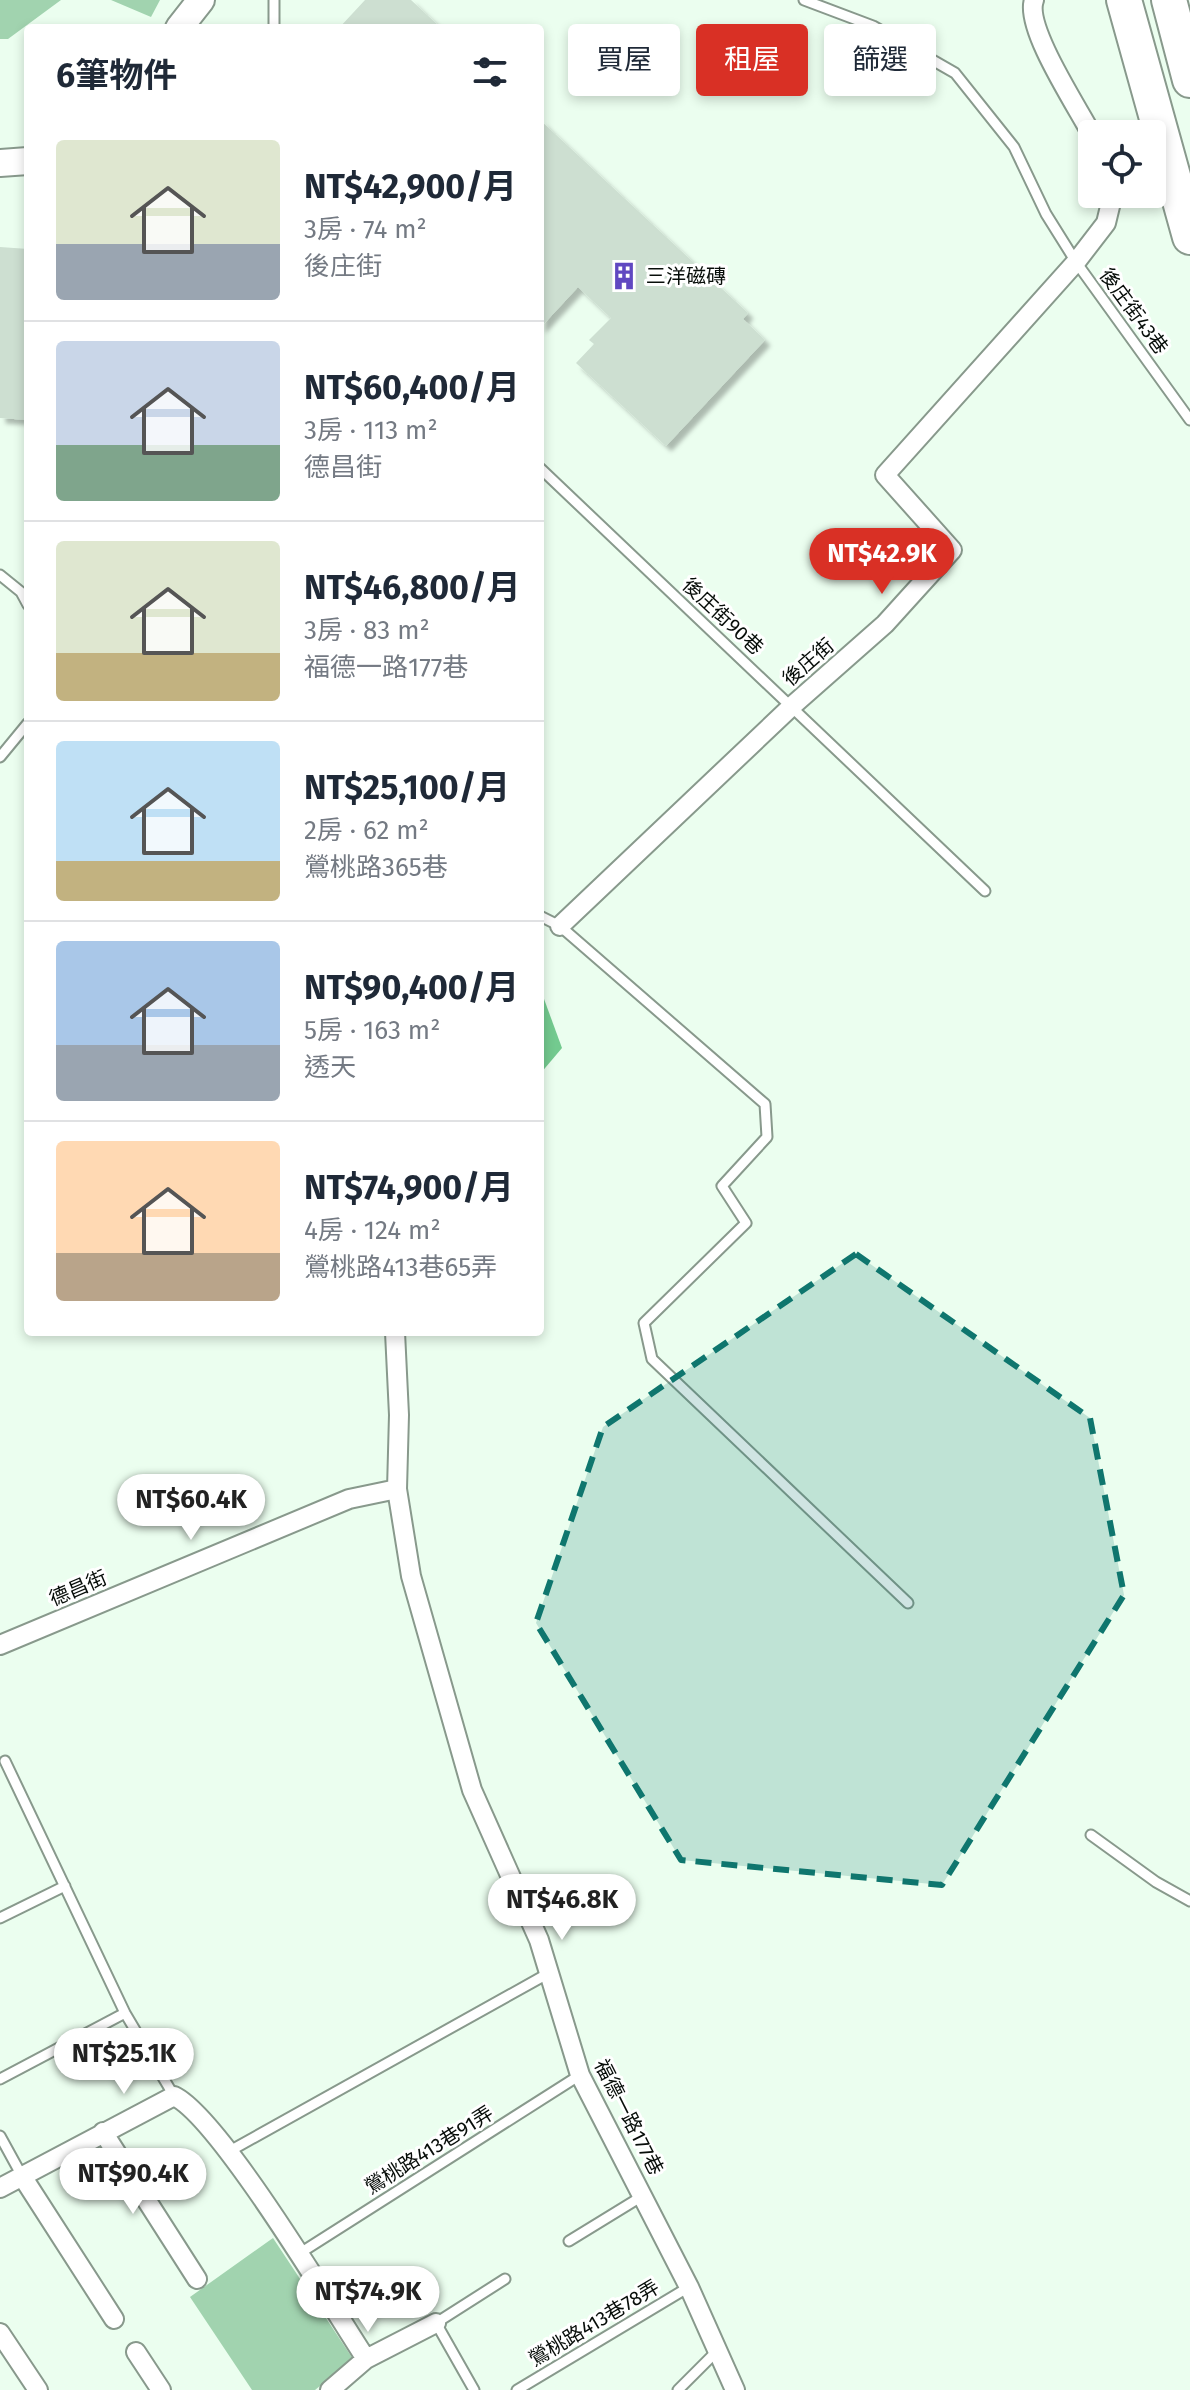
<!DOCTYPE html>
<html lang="zh-TW">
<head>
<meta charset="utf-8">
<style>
  body { margin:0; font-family:"Fira Sans","Noto Sans TC",sans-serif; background:#f2f2f3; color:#1f2937; height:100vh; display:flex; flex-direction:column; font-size:30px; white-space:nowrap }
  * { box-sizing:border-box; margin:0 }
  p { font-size:26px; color:#747a83 }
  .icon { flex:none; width:44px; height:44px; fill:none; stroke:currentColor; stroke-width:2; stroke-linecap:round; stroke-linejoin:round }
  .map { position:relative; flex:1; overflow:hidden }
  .details { position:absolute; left:24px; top:24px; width:520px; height:1312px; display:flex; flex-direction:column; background:#fff; border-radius:8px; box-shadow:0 4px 12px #0003 }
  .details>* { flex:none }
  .banner { position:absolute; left:568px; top:24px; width:502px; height:72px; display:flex; gap:16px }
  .fabs { position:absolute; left:1078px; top:120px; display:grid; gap:16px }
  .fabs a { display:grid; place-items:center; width:88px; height:88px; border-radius:8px; background:#fff; box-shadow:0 4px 12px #0003; font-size:40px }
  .price { position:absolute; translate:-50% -68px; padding:0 18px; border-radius:28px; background:#fff; color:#222; font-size:26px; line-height:52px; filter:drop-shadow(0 2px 4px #0008) }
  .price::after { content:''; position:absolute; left:50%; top:48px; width:24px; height:18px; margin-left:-12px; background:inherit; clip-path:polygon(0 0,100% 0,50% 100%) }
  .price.active { background:#d93025; color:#fff }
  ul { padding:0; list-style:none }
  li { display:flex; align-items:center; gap:24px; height:200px; padding:0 32px }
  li+li { border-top:2px solid #e0e1e3 }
  li span { display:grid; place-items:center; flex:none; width:224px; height:160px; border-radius:8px; color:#555 }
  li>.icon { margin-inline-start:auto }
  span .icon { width:96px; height:96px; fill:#fffc; stroke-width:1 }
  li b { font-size:34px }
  h2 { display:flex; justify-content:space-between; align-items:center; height:96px; padding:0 32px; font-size:34px }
  .pill { padding:0 28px; border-radius:8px; background:#fff; box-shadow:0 4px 12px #0003; font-size:28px; line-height:72px }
  .pill.active { background:#d93025; color:#fff }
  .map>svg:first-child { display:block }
  .green { fill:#a1d3af }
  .water { fill:#73ca8f }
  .building { fill:#cddfd1; filter:url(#shadow) }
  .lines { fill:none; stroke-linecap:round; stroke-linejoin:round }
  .service-casing { stroke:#88998c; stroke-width:13 }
  .minor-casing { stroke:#88998c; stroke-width:22 }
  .secondary-casing { stroke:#88998c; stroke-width:30 }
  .motorway-casing { stroke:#88998c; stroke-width:38 }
  .service { stroke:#fff; stroke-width:9 }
  .minor { stroke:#fff; stroke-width:18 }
  .secondary { stroke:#fff; stroke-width:26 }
  .motorway { stroke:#fff; stroke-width:34 }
  .marked { fill:#0f766e; fill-opacity:0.2; stroke:#0f766e; stroke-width:6; stroke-dasharray:16 10; stroke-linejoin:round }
  .labels { text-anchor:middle; stroke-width:6; stroke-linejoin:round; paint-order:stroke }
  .poi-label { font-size:20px; fill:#070d09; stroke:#fff; text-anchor:start }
  .street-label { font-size:20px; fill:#070d09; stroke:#fff }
</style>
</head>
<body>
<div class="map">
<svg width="1190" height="2390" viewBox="0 0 1190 2390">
  <defs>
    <filter id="shadow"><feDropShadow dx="5.5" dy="5.5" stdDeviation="2" flood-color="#0004"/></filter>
  </defs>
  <rect width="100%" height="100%" fill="#ebfeef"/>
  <path class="green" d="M0,0H61L8,39H0Z
    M111,0H160L151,17Z
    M273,2238L353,2359L315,2390H252L190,2297Z"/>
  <path class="water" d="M540,988L562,1048L540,1074Z"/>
  <path class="building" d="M365,0H411L441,28H339Z
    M540,120L748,313L743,319L765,340L666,446L576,363L594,344L589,340L611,318L578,287L540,328Z
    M0,247L28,249V420L0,418Z"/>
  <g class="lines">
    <defs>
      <path id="service" d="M804,0L873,26L955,73L1014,147L1046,214L1076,262L1190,420
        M274,28V0
        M540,468L985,891
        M0,575L21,592L28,605
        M0,757L28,723
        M540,916L560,926L765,1104L767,1137L722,1186L746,1223L644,1323L652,1359L908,1603
        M5,1761L125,2013L174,2096
        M1091,1835L1156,1882L1190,1901
        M0,1918L65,1886
        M0,2079L125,2013
        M0,2136L22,2176
        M228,2152L549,1973
        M569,2241L644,2195
        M297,2255L580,2075
        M474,2390L436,2323L505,2279
        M517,2390L689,2287
        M678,2390L717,2351"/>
      <path id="minor" d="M1034,0C1024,27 1078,108 1092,135
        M560,926L792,706L885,624L952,550L885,475L1076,262L1106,223L1113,194
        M395,1332L399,1415L397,1489L411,1576L472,1790L539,1940L580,2075L689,2287L735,2390
        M0,1645L349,1499L397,1489
        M103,2132L197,2279
        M22,2176L114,2319
        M0,2188L174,2096C219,2117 332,2307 366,2359
        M0,2333L38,2390
        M136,2352L161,2390
        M330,2390L366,2359L436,2323"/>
      <path id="secondary" d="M179,28L201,0
        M0,163L28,161"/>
      <path id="motorway" d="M1124,0L1190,237
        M1169,0L1190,80"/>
    </defs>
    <use href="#service" class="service-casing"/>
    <use href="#minor" class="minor-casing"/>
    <use href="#secondary" class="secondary-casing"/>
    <use href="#motorway" class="motorway-casing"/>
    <use href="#service" class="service"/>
    <use href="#minor" class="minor"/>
    <use href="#secondary" class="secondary"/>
    <use href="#motorway" class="motorway"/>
  </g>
  <path class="marked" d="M856,1254L1090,1418L1124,1595L942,1885L681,1860L536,1623L603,1427Z"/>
  <defs>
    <symbol id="building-bare" viewBox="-9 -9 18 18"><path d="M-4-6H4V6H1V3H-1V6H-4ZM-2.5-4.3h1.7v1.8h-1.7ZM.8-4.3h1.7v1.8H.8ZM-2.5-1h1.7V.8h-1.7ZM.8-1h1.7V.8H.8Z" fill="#6048c1" stroke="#fff" stroke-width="2.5" paint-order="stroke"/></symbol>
  </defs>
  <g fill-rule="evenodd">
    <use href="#building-bare" x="604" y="256" width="40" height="40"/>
  </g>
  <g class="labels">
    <g class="poi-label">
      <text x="646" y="283">三洋磁磚</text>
    </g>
    <g class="street-label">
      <text transform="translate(1134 311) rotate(54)" y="7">後庄街43巷</text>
      <text transform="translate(723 616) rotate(43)" y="7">後庄街90巷</text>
      <text transform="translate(808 662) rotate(-41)" y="7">後庄街</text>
      <text transform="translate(78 1588) rotate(-23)" y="7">德昌街</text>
      <text transform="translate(629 2117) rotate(63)" y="7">福德一路177巷</text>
      <text transform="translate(429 2150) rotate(-32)" y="7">鶯桃路413巷91弄</text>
      <text transform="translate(594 2323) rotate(-31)" y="7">鶯桃路413巷78弄</text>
    </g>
  </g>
</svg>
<div class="fabs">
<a><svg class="icon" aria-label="locate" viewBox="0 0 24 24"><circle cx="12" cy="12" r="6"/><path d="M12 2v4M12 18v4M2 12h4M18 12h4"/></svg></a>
</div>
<b class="price active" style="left:882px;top:596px">NT$42.9K</b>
<b class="price" style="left:191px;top:1542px">NT$60.4K</b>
<b class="price" style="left:562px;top:1942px">NT$46.8K</b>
<b class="price" style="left:124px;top:2096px">NT$25.1K</b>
<b class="price" style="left:133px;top:2216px">NT$90.4K</b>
<b class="price" style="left:368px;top:2334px">NT$74.9K</b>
<div class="banner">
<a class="pill">買屋</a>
<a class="pill active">租屋</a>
<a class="pill">篩選</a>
</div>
<section class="details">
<h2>6筆物件<svg class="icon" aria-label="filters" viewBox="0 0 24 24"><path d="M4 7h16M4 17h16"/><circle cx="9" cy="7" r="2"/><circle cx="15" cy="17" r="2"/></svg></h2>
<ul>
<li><span style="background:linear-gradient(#dfe7d0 65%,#9aa5b1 0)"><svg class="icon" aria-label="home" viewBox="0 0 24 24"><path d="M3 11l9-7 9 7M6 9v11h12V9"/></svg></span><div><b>NT$42,900/月</b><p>3房 · 74 m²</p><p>後庄街</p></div></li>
<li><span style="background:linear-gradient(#c9d6e8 65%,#7fa58c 0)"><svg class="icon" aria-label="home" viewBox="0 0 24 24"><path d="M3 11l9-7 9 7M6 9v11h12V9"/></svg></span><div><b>NT$60,400/月</b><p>3房 · 113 m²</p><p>德昌街</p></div></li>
<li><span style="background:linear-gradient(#dfe7d0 70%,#c2b280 0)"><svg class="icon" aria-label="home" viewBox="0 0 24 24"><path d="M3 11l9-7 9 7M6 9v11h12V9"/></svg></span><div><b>NT$46,800/月</b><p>3房 · 83 m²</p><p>福德一路177巷</p></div></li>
<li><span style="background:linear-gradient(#bfe0f5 75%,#c2b280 0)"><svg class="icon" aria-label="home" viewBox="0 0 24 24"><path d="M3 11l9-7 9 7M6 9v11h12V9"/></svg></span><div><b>NT$25,100/月</b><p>2房 · 62 m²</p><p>鶯桃路365巷</p></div></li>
<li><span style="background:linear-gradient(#a9c7e8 65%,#9aa5b1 0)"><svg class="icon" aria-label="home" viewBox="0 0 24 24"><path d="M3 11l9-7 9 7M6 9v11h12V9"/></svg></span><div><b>NT$90,400/月</b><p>5房 · 163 m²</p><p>透天</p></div></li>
<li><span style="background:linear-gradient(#ffd9b3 70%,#b9a48a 0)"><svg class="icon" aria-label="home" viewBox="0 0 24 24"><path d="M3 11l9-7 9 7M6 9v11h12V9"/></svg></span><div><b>NT$74,900/月</b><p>4房 · 124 m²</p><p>鶯桃路413巷65弄</p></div></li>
</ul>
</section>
</div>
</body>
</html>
